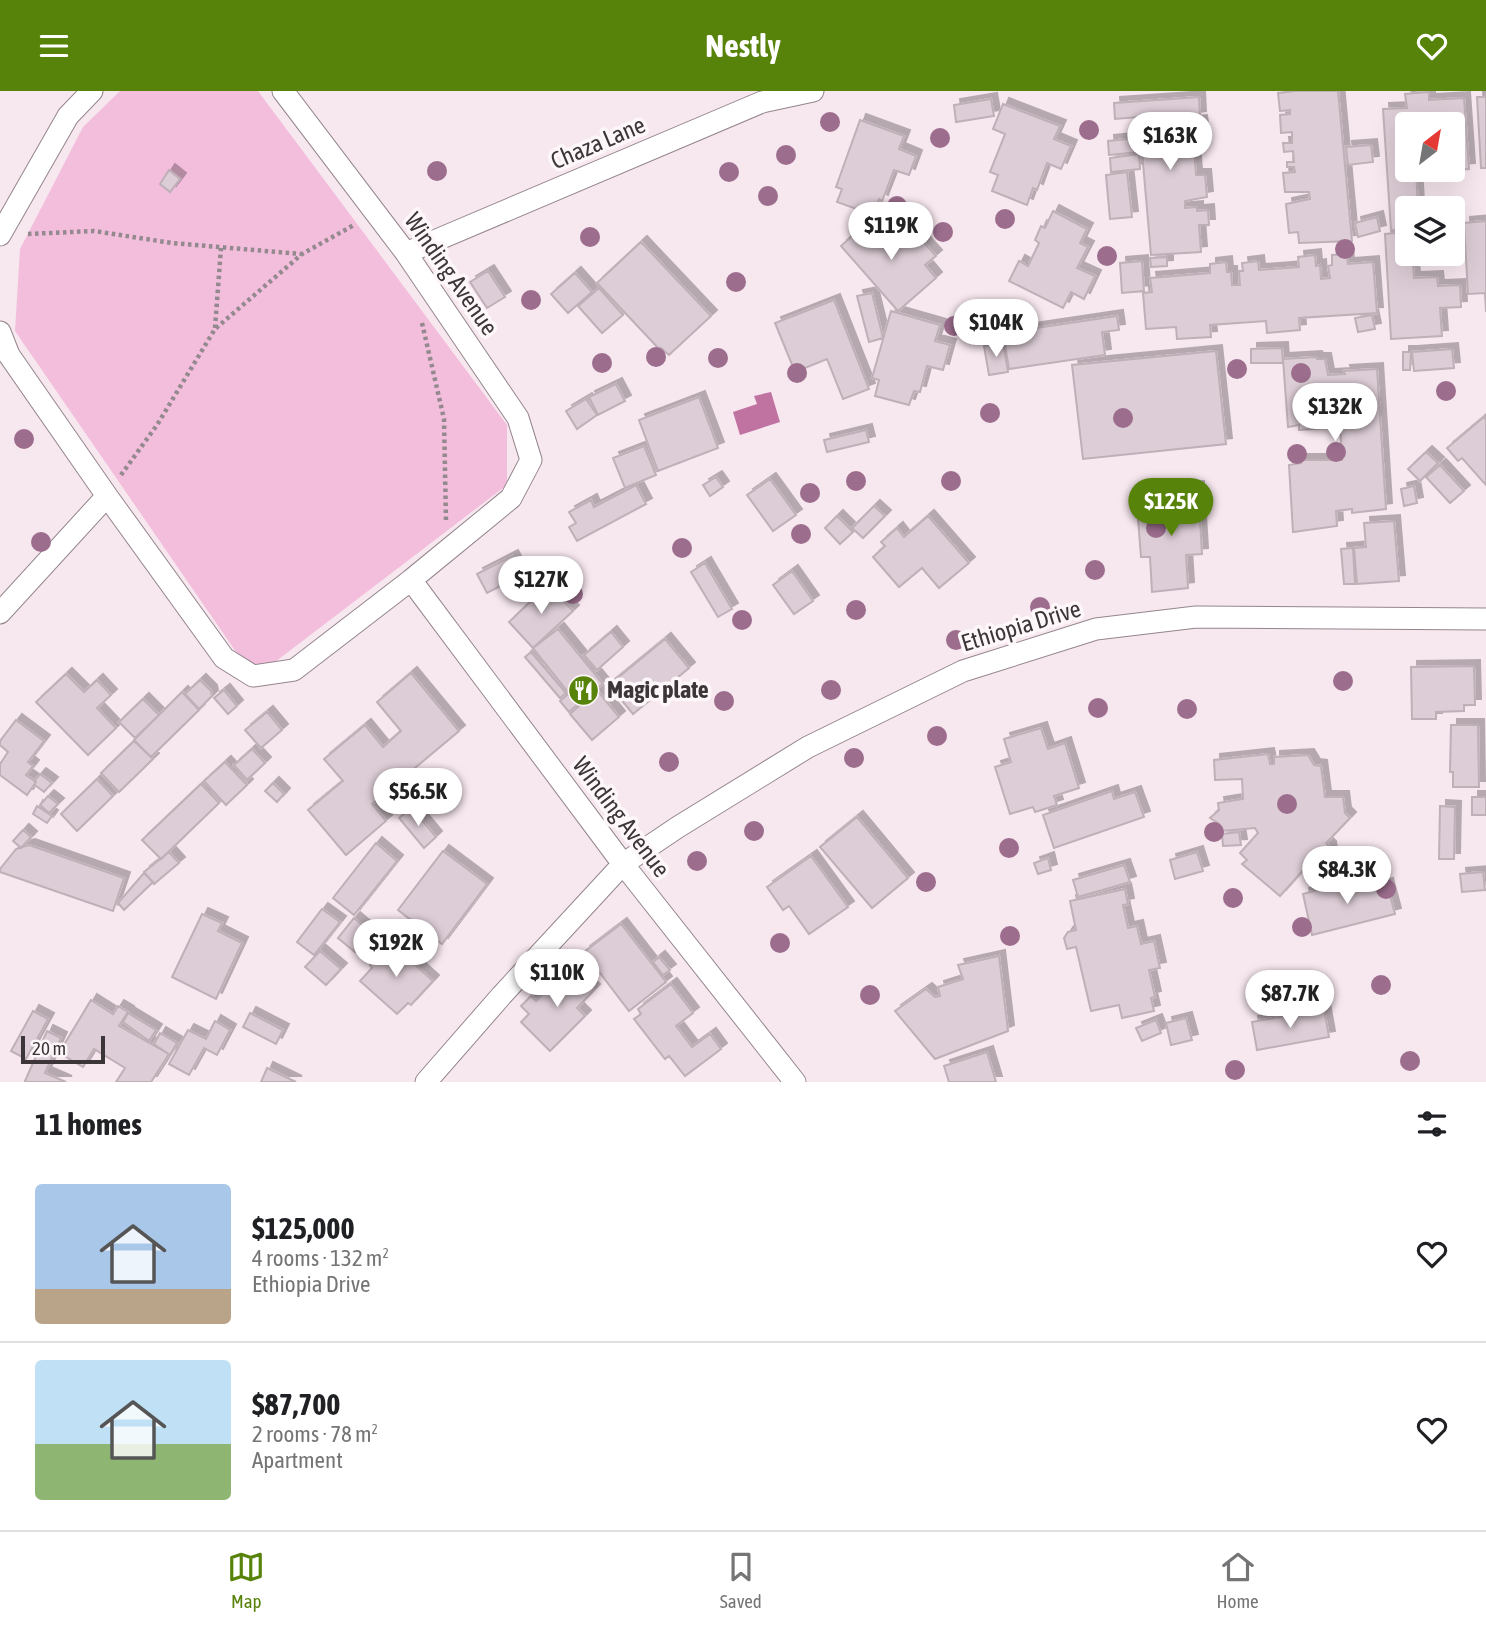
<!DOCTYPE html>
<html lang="en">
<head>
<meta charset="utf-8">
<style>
  body { margin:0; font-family:"Asap Condensed",sans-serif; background:#f6f6f6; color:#202124; height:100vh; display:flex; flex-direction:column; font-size:26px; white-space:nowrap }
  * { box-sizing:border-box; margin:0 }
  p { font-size:23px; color:#757577 }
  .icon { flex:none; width:38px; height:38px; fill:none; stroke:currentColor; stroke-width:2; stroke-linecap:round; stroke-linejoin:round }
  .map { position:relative; height:991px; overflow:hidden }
  .drawer { display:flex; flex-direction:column; background:#fff; flex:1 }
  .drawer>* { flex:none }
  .needle { width:46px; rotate:31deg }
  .buttons { position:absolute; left:1395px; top:21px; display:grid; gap:14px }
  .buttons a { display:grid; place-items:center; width:70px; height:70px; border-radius:7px; background:#fff; box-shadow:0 7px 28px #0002; font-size:35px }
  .scale { position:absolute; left:21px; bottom:18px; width:84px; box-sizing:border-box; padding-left:7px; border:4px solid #3c3639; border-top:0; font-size:19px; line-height:24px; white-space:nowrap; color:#3c3639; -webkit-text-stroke:5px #fef7fa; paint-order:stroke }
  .price { position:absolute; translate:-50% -60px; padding:0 16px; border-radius:24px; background:#fff; color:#222; font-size:23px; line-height:46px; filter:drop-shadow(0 2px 4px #0008) }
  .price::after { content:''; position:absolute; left:50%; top:42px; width:21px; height:16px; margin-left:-10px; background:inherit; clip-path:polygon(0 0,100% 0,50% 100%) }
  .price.on { background:#58830a; color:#fff }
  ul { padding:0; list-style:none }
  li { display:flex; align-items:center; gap:21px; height:175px; padding:0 35px }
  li+li { border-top:2px solid #e0e0e0 }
  li span { display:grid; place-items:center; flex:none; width:196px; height:140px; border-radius:7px; color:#555 }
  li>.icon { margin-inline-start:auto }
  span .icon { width:84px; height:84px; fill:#fffc; stroke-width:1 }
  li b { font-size:30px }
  h2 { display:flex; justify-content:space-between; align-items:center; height:84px; padding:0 35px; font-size:30px }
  header { display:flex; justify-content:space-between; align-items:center; height:91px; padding:0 35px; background:#58830a; color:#fff; font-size:32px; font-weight:700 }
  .tab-bar { display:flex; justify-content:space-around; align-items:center; height:98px; border-top:2px solid #e0e0e0; background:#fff; font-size:19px; color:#757577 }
  .tab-bar a { display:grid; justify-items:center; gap:4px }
  .tab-bar .on { color:#58830a }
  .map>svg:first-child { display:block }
  .green { fill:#f3bedc }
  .water { fill:#c072a1 }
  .building { fill:#ddcdd6; stroke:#bfafb7; stroke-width:2; filter:url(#shadow) }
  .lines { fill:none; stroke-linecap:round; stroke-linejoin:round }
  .street-casing { stroke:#94858d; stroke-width:23 }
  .path { stroke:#93898e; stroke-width:4.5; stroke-dasharray:3.5 3.5; stroke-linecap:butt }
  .street { stroke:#fff; stroke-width:21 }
  .tree { fill:#9c6d8d }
  .labels { text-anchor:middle; stroke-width:7; stroke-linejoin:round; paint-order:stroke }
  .street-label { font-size:24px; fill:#3c3639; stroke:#fef7fa }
  .poi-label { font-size:24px; font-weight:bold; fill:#3c3639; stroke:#fef7fa; text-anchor:start }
</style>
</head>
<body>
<header><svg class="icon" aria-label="menu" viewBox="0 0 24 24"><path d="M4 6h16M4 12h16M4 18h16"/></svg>Nestly<svg class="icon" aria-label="heart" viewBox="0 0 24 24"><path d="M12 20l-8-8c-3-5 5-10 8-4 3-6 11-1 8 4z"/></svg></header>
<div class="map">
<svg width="1486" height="991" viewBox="0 0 1486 991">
  <defs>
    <filter id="shadow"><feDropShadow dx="6" dy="-6" stdDeviation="0" flood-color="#0004"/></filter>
  </defs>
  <rect width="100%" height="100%" fill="#f7e7ef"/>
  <path class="green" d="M120,0H258L507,334V394L254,587L15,240L20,158L83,36Z"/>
  <path class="water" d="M771,301L780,331L740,344L733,321L757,313L754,305Z"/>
  <path class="building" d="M1296,0H1338L1352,150L1299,152L1298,141L1289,142L1286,113L1310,108L1309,101H1285L1283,82L1295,81L1294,76H1287V71H1294L1293,60L1284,61L1283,52H1292V41L1281,42L1280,24L1290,23V19L1280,20L1278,2Z
    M1429,1V9L1464,7L1469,78L1435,80L1452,79V33H1407V79H1416L1418,117H1407V138L1391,139L1383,18L1407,17L1405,3Z
    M1199,6L1200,26L1191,27V31L1201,30L1203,45L1193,46L1196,84H1205L1207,106L1185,110V117L1197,116V120L1208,119L1209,134H1199L1201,161L1151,164L1139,26L1115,28L1114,12Z
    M1477,6H1486V77H1481Z
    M991,8L994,25L956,31L954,14Z
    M1003,13L1060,35L1054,48L1071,55L1061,78L1047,72L1037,99L1033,97L1027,114L992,100L998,84L990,81L1005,43L993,38Z
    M860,29L904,45L899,58L916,65L909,84L894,79L882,110L879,108L873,124L837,111L842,98L836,96Z
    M1137,47L1139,61L1109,64L1108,50Z
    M1371,54L1373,71L1348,74L1346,56Z
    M1139,63L1140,78L1111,81L1110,67Z
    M169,79L180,88L170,101L160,93Z
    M1127,81L1132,126L1110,128L1106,84Z
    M1053,120L1087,138L1080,152L1088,156L1077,177L1095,185L1084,208L1071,201L1063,217L1009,190L1019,170L1028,175L1039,152L1035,149L1041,135L1045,137Z
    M873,126L884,138L888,135L906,156L918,145L936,165L925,174L936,187L898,220L841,155Z
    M1377,126L1380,140L1358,146L1355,132Z
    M1486,130V221L1485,202L1468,203L1464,132Z
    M1407,141V163H1412L1414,187L1437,186L1438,195L1460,194L1461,216L1440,217L1442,245L1391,248L1385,143Z
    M641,151L711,225L669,264L661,257L660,259L597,192Z
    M1347,163L1348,173L1373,171L1377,222L1299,227L1300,239L1267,242L1266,230L1210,234L1211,246L1177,248L1176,236L1146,238L1143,202L1152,201L1150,187L1210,182V173L1226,171L1227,181H1231L1232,194H1240L1239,180H1243L1242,172L1258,170L1259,179L1299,176L1298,166L1315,164L1316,175L1320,174L1321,188L1330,187L1328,175L1332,174V164Z
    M1167,166V175L1151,176L1150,167Z
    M1142,170L1144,200L1122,202L1120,172Z
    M488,180L505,206L487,217L470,191Z
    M575,182L592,201L568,222L551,203Z
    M599,197L623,224L602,242L578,215Z
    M872,202L883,247L869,251L857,205Z
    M834,209L869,298L843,308L827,268L795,281L775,232Z
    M891,220L940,234L935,250L950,254L943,279L927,275L920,301L914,300L909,314L875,305L879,289L872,287Z
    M1372,224L1375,238L1358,241L1355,227Z
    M1117,225L1119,239L1102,241L1105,264L1009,278L1003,242Z
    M1003,251L1008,281L989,284L984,255Z
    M1282,257L1283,272H1251V258Z
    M1452,258L1454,277L1414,280L1412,261Z
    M1216,260L1226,353L1083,368L1072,274Z
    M1403,261H1411L1410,279H1403Z
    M1316,266L1317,268H1325L1328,284L1345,283L1344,280L1377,278L1386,418L1352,422V418L1336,420L1337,435L1293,441L1289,374L1301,372L1300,369H1342L1340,334L1329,333L1328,337L1299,339V334L1288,336L1283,268Z
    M616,293L625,310L598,324L589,306Z
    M699,306L718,357L658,380L639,329Z
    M586,308L597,324L577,338L566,320Z
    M1484,326L1486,329V394L1462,367L1458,370L1447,357Z
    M866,339L869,351L827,361L824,349Z
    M644,355L656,384L625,397L613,367Z
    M1426,361L1438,372L1420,390L1408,378Z
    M1440,374L1464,400L1450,412L1426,386Z
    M716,386L723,396L710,405L703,394Z
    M770,388L796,424L773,440L747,404Z
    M636,394L646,413L577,450L569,436L576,432L569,421L591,409L594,416Z
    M1414,395L1417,412L1404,415L1401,398Z
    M1198,396L1202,463L1186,464L1188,497L1152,501L1150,466H1141L1137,415L1170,414L1169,397Z
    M874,415L885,425L863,447L852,437Z
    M837,425L853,441L840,453L825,437Z
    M928,425L969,472L939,497L922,477L899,496L873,466L885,455L881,451L897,437L904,446Z
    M1394,430L1399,490L1357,493L1354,457L1366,456L1364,432Z
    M1353,457L1355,493H1344L1341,458Z
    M512,465L522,484L487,502L477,483Z
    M705,472L732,518L718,526L691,481Z
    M792,480L813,510L794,523L773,494Z
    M548,494L573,520L533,557L509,531Z
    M558,538L603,593L596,598L619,626L592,649L570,623L579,615L533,557Z
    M611,541L623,556L597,579L584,564Z
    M665,548L689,577L633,623L609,594Z
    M531,561L566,602L560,607L525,566Z
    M1474,575L1475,614H1464V620L1436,621V628H1412L1411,576Z
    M411,582L459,640L372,713L386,730L346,764L308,719L343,690L324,668L365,634L383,656L401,640L377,611Z
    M66,583L84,601L97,589L111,604L97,617L116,637L88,664L36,611Z
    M200,589L211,600L212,605L199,618L185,603Z
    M224,599L237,615L228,623L214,607Z
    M182,601L199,619L151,666L134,649Z
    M568,603L577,614L569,621L560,610Z
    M143,608L159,624L135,647L119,631Z
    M267,621L282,639L261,657L245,639Z
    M16,629L44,650L28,671L33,675L26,684L36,691L27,704L0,684V673L8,661L0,654V650Z
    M1451,634H1478L1479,696H1453V681H1450Z
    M1041,637L1048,658L1065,652L1079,697L1054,705L1057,714L1035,721L1033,716L1010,723L995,676L1011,671L1004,648Z
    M134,650L153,668L119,701L101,682Z
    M252,658L265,672L247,689L234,674Z
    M1268,663L1270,673H1274V666L1308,664L1314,674L1321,675L1325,706H1343L1345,722L1350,727L1326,752L1330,756L1333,780L1304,778L1280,805L1242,773L1247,769L1240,762L1258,742L1255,737L1221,740L1219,733L1210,727L1219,719L1218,712L1243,708L1242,688L1215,689L1214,669Z
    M225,671L247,694L226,714L204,690Z
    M40,683L52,692L44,701L35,694V689Z
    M97,688L113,705L77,740L61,723Z
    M273,692L284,703L277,711L265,700Z
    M201,693L219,712L161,768L142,749Z
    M1112,700L1114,708L1135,701L1144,726L1054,757L1043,724Z
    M48,705L58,713L49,722L40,714Z
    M1472,706H1486V724H1472Z
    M37,715L52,725L47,732L33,723Z
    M1440,715L1455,716L1454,768H1439Z
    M412,717L436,746L424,757L399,727Z
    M857,726L908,787L872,817L820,756Z
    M23,739L31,746L21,757L13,750Z
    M1239,741L1241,754L1223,755L1222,743Z
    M376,752L397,770L354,824L333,807Z
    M29,754L124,787L113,820L0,781V778L16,758Z
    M443,760L487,793L442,853L398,819Z
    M169,761L179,772L154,793L144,781Z
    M1197,761L1203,780L1175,788L1170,769Z
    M811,765L848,816L809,843L789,815L783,819L767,796Z
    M1048,767L1051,779L1038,783L1034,772Z
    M1124,774L1130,791L1078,806L1073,789Z
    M1483,781L1485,799L1462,801L1460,783Z
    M144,782L153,791L124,819L118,812Z
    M1363,787L1366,799L1387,793L1395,823L1312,844L1303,803Z
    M1125,798L1128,813L1123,814L1128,837L1137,835L1141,853L1154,850L1160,877L1149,879L1155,906L1151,907L1154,920L1122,927L1119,914L1091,920L1076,856L1067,858L1064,847L1068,841L1076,839L1070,810Z
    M322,818L340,831L314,864L297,851Z
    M202,823L222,832L218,840L242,852L216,908L172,886Z
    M354,827L372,842L355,861L338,847Z
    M621,833L666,891L629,920L584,861Z
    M390,851L433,890L411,914L408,912L397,923L360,890L372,877L370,874Z
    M320,860L341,878L326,894L305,876Z
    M999,865L1008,940L935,968L895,920L926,898L935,906L940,905L938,896L963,888L958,874Z
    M659,866L670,879L663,884L653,871Z
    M570,876L594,899L577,917L585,925L550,960L521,931L529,923L521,915L531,905L536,910Z
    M671,893L693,922L676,935L692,956L710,943L721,958L685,985L669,965L665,968L634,928L641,923L638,918Z
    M91,909L113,923L118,915L128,921L119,935L169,963L151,991H116L125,977L94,958L83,976L59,962Z
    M1324,918L1329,946L1257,959L1252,931Z
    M33,920L48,928L26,968L11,960Z
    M128,922L156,939L149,950L123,931Z
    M250,922L283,939L276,953L243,936Z
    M1186,927L1192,949L1171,954L1166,932Z
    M1156,929L1161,942L1142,950L1136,937Z
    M215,930L230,939L217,964L204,957L189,984L169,973L188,939L206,948Z
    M47,940L61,947L45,982L66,991H27L25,990Z
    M160,942L177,952L170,964L154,953Z
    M987,961L996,991H949L944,975Z
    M267,977L296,991H261Z"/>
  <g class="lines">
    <defs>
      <path id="street" d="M0,144L68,25L92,0
        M406,162L762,11L813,0
        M0,241L9,264L107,405L224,567L253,585L294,579L411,489L511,407L531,369L518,327L406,162L283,0
        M411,489L623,773L795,991
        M0,522L107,405
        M426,991L502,904L623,773L678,736L808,656L963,580L1096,538L1196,526L1486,528"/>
    </defs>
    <use href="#street" class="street-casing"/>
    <path class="path" d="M28,143L94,140L172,152L301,163
      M422,232L444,328L446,430
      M215,237L221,157
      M121,384L157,334L215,238L302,163L354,134"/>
    <use href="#street" class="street"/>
  </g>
  <g class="tree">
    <circle cx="830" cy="31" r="10"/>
    <circle cx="1089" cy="39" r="10"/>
    <circle cx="940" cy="47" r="10"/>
    <circle cx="786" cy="64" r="10"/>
    <circle cx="437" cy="80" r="10"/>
    <circle cx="729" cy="81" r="10"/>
    <circle cx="768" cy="105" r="10"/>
    <circle cx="897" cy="115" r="10"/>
    <circle cx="1005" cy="128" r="10"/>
    <circle cx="943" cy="141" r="10"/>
    <circle cx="590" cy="146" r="10"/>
    <circle cx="1345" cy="158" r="10"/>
    <circle cx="1107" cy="165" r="10"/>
    <circle cx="736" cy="191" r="10"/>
    <circle cx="531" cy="209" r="10"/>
    <circle cx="954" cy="235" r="10"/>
    <circle cx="656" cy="266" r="10"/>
    <circle cx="718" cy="267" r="10"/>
    <circle cx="602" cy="272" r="10"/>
    <circle cx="1237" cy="278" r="10"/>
    <circle cx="797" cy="282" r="10"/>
    <circle cx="1301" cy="282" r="10"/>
    <circle cx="1446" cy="300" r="10"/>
    <circle cx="990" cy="322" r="10"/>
    <circle cx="1123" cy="327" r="10"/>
    <circle cx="24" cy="348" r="10"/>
    <circle cx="1336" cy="361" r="10"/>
    <circle cx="1297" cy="363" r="10"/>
    <circle cx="856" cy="390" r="10"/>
    <circle cx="951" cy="390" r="10"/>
    <circle cx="810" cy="402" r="10"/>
    <circle cx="1156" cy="437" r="10"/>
    <circle cx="801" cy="443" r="10"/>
    <circle cx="41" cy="451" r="10"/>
    <circle cx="682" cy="457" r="10"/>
    <circle cx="1095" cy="479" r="10"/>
    <circle cx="573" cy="503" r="10"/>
    <circle cx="1040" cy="516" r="10"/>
    <circle cx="856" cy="519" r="10"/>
    <circle cx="742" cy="529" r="10"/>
    <circle cx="956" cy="549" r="10"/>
    <circle cx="1343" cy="590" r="10"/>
    <circle cx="831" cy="599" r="10"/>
    <circle cx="724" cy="610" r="10"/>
    <circle cx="1098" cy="617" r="10"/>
    <circle cx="1187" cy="618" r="10"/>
    <circle cx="937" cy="645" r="10"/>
    <circle cx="854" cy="667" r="10"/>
    <circle cx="669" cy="671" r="10"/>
    <circle cx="1287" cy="713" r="10"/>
    <circle cx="754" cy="740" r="10"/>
    <circle cx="1214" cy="741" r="10"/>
    <circle cx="1009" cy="757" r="10"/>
    <circle cx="697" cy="770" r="10"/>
    <circle cx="926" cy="791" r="10"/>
    <circle cx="1386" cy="798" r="10"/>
    <circle cx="1233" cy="807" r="10"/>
    <circle cx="1302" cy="836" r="10"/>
    <circle cx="1010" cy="845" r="10"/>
    <circle cx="780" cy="852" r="10"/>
    <circle cx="1381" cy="894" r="10"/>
    <circle cx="870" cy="904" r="10"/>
    <circle cx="1410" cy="970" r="10"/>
    <circle cx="1235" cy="979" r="10"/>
  </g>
  <defs>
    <symbol id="restaurant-disc" viewBox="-11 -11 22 22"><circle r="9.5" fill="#58830a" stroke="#fef7fa"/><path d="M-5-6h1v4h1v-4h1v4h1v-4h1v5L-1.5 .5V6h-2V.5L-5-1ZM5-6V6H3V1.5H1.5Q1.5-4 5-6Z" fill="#fff"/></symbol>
  </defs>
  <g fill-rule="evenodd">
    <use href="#restaurant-disc" x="566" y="582" width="35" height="35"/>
  </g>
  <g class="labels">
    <g class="street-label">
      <text transform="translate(598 52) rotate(-23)" y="8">Chaza Lane</text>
      <text transform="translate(451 183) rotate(55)" y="8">Winding Avenue</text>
      <text transform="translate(1021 535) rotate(-17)" y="8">Ethiopia Drive</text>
      <text transform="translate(621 726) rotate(53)" y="8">Winding Avenue</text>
    </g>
    <g class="poi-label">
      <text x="607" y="607">Magic plate</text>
    </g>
  </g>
</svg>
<div class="buttons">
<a><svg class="needle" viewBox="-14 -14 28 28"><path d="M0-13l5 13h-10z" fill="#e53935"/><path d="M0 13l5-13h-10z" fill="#757577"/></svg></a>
<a><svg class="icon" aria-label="layers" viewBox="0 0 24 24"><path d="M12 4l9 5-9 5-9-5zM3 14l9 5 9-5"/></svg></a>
</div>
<div class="scale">20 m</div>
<b class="price" style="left:1170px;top:81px">$163K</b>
<b class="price" style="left:891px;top:171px">$119K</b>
<b class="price" style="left:996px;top:268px">$104K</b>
<b class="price" style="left:1335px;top:352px">$132K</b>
<b class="price on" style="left:1171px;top:447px">$125K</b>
<b class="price" style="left:541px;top:525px">$127K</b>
<b class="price" style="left:418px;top:737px">$56.5K</b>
<b class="price" style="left:1347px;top:815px">$84.3K</b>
<b class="price" style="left:396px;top:888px">$192K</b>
<b class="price" style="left:557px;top:918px">$110K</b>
<b class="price" style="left:1290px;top:939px">$87.7K</b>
</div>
<section class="drawer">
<h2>11 homes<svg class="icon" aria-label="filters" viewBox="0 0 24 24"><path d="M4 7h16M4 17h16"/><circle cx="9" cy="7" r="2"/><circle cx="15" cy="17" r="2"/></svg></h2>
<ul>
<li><span style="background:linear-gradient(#a9c7e8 75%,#b9a48a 0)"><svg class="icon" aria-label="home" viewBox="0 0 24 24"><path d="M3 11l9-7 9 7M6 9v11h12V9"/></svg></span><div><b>$125,000</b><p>4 rooms · 132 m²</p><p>Ethiopia Drive</p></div><svg class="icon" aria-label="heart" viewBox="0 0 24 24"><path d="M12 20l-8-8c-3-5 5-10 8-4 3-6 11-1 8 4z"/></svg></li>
<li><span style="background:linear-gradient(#bfe0f5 60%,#8fb573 0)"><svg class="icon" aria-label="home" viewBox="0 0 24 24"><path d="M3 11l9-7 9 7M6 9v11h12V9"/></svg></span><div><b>$87,700</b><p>2 rooms · 78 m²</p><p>Apartment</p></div><svg class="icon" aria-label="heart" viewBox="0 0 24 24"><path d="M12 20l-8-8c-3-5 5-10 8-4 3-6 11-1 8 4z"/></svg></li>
</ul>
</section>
<nav class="tab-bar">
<a class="on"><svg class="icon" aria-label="map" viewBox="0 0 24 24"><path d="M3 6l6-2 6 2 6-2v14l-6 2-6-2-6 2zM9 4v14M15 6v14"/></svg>Map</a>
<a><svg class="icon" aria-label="saved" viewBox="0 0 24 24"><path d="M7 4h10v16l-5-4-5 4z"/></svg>Saved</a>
<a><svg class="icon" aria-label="home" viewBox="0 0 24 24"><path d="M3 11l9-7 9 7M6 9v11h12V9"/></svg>Home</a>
</nav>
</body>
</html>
